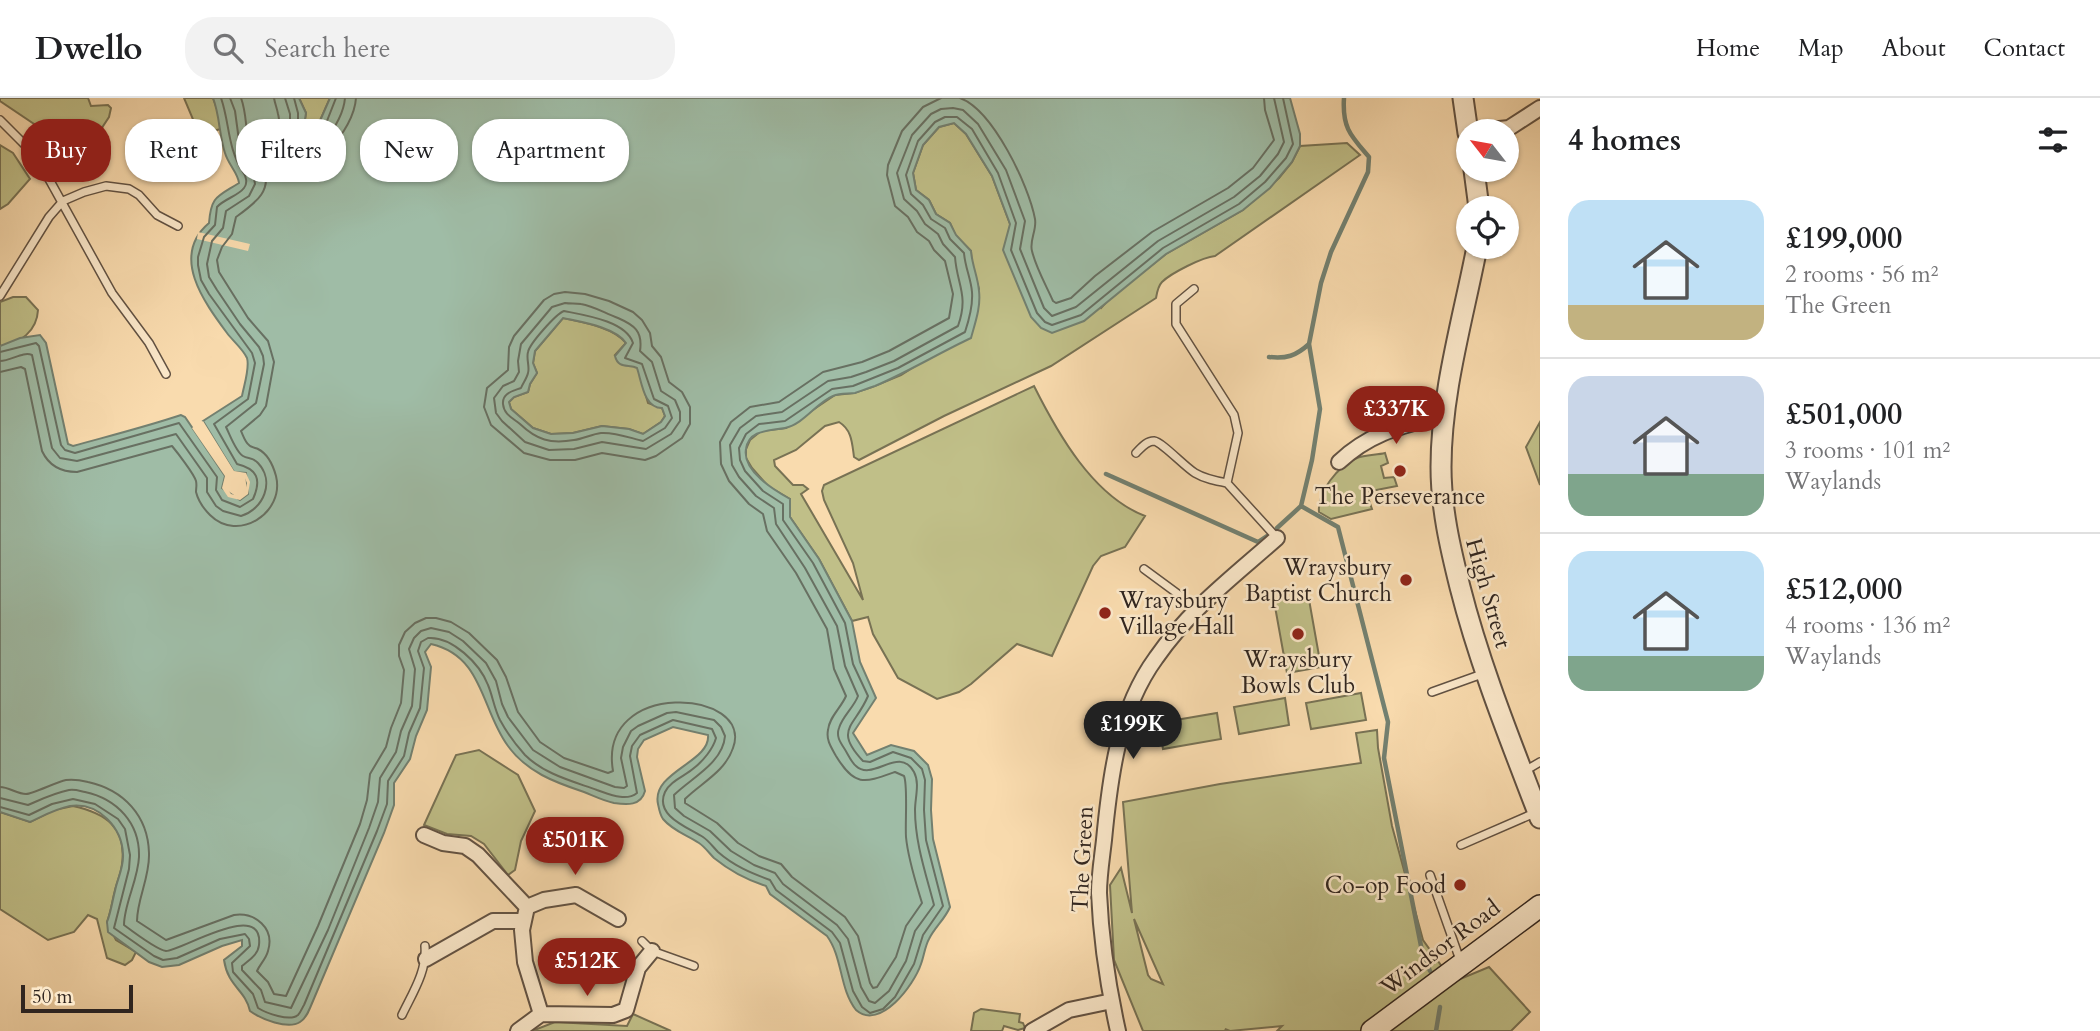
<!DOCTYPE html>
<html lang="en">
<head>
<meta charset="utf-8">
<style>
  body { margin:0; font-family:Cardo,serif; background:#f2f2f2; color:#202124; height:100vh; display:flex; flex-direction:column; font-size:26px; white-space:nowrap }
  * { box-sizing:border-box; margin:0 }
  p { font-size:23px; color:#757577 }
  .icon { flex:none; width:38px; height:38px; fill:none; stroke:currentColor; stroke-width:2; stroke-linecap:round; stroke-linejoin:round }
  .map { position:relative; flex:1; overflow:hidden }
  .side { display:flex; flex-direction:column; background:#fff; width:560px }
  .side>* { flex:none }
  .banner { position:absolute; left:21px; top:21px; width:665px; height:63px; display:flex; gap:14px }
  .needle { width:46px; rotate:301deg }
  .controls { position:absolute; left:1456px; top:21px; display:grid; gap:14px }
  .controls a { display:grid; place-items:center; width:63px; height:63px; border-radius:50%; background:#fff; box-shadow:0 2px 5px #0004; font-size:35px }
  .scale { position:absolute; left:21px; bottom:18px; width:112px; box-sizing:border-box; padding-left:7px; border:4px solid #30251f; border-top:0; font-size:19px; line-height:24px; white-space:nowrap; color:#30251f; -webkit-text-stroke:5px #fbe8ca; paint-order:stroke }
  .price { position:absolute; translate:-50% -60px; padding:0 16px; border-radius:24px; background:#8f2418; color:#fff; font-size:23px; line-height:46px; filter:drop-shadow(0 2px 4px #0008) }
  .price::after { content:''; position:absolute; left:50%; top:42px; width:21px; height:16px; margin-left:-10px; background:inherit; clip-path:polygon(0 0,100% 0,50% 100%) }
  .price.selected { background:#222; color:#fff }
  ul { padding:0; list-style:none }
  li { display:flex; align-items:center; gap:21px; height:175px; padding:0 28px }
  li+li { border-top:2px solid #e0e0e0 }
  li span { display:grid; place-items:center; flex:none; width:196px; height:140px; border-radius:21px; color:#555 }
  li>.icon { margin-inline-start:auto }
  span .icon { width:84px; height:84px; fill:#fffc; stroke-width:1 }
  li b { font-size:30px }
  h2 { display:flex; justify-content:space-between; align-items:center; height:84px; padding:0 28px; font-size:30px }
  .tag { padding:0 24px; border-radius:28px; background:#fff; box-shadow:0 2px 5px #0004; font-size:24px; line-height:63px }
  .tag.selected { background:#8f2418; color:#fff }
  header { display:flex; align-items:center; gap:42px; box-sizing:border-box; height:98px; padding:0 35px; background:#fff; border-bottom:2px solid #e0e0e0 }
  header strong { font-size:33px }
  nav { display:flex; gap:38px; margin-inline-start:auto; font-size:24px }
  .search { width:490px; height:63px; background:#f2f2f2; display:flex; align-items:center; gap:18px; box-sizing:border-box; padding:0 24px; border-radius:28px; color:#757577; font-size:26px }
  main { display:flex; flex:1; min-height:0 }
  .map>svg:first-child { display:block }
  .green { fill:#c0bf88; stroke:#787254; stroke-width:2; fill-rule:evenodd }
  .water { fill:#9fbca6; stroke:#738070; stroke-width:2; fill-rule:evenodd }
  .pier { fill:#f9dbae }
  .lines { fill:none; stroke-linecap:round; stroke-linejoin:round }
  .shore { stroke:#687062; stroke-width:2 }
  .stream { stroke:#738070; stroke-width:4.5 }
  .service-casing { stroke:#625243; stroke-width:10 }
  .minor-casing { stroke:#625243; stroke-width:18 }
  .tertiary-casing { stroke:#625243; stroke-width:23 }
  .secondary-casing { stroke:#30251f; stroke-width:24 }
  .service { stroke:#fbe8ca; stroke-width:7 }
  .minor { stroke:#fbe8ca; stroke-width:14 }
  .tertiary { stroke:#fbe8ca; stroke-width:19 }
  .secondary { stroke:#fbe8ca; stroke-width:21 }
  .poi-dot { fill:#8f2418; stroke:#fbe8ca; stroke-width:2.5 }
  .labels { text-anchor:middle; stroke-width:5; stroke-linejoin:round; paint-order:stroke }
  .poi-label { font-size:23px; fill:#30251f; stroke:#fbe8ca }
  .street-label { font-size:23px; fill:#30251f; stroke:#fbe8ca }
</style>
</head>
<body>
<header>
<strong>Dwello</strong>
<div class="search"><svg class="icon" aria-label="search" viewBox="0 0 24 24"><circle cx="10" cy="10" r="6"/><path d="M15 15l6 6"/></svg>Search here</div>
<nav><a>Home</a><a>Map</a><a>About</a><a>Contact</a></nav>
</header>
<main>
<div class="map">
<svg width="1540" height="933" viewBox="0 0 1540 933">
  <rect width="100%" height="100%" fill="#f9dbae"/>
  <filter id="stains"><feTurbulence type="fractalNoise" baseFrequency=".00286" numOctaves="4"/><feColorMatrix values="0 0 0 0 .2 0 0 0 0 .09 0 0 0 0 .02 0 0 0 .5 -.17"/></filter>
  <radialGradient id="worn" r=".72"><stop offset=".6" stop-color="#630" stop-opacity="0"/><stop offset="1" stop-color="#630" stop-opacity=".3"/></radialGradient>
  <path class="green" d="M0,0H88L91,8L108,7L111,10L109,19L86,54L79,47L75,50L81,58L60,61L37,28L0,3Z
    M184,0H213L219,17L220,31L200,38Z
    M299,0H330L319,25L310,32L304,28L306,15Z
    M954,25L966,36L992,78L1010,126L1101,210L1111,199L1166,156L1243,112L1279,80L1292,64L1300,48L1347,45L1360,57L1215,158C1203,159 1171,175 1162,184C1158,188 1157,194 1156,200L1051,268L944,318L859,362L854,359C852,345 852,332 839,324L825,328L796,352L774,362L775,368L793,387H803L808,391L801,396L863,502L853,465L824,402L822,393L824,387L1034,288C1058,336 1093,398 1145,418L1125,449L1101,458L1093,468L1052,558L1017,546L971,586L959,594L937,601L898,580L873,536L868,519L852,523L819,461L790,419V401L768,388L752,370L746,360V351L750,342L761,333L786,330L835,297L854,295L872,289L901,277L923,263L979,191L972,169L971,153L955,137L950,125L936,116L929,102L916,92L913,75L923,47L939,29Z
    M0,47L13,55L30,81L8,106L0,111Z
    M13,199H26L38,212C37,233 20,246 0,248V204Z
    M563,220C581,224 614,229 626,245L615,257L638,270L648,305L662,310L665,318L661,324L643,336L629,331L602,328L573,335L551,336L533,330L511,311L509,304L514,299L528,294L530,286L537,275L533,265L535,253Z
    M1540,324V387L1526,349Z
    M1385,355L1388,365L1381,368L1384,380L1394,379L1397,388L1366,394L1372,411L1331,421L1319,414C1317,394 1338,368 1357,360C1365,357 1377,357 1385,355Z
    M1308,496L1321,569L1287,575L1274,503Z
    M1361,595L1366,622L1311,631L1306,605Z
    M1285,600L1289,627L1239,636L1234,609Z
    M1217,615L1221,641L1163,651L1158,625Z
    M1377,632L1378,650L1392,728L1423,842L1453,884L1489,869L1530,914L1511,933H1277L1282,928L1230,933L1225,931L1227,933H1143L1114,862L1110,787L1121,770L1132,815L1123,704L1220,686L1361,665L1356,635ZM1134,821L1163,886L1151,881L1148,877Z
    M479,652L518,677L535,713L521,743L515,772L508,777L484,746L471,738L447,736L424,727L456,657Z
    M73,708C105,715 127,729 122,766C121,775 117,784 115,792C112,804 111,813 107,824L116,842L136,854L132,862L125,867L107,860L97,821L88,817L74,834L48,842L0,811V714L30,724L54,712Z
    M981,911L1020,916L1019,924L1023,925L1025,930L1018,932L1004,928L1002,933H971L974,915Z
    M633,916L671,933H532L555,924L627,928Z"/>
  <path class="water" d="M213,0H299L306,15L304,28L310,32L319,25L330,0H1290L1300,36V48L1292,64L1270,90L1243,112L1166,156L1084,223L1052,235L1041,230L1031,219L1003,152L1010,126L992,78L966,36L954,25L939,29L923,47L913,75L916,92L929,102L936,116L950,125L956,137L971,153C972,167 978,179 979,193C981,209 975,225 971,240C939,255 908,274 875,288C868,290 861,293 855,295C848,296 840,295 833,298C816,305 804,326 785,330C770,333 749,331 746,351C742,373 774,392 790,401V419L819,461L852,523L860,564L876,600L853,635L867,657L891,647L914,653L928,667L932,681L931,712L933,741L950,809C945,821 935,829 929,841C925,848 924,858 921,866C914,887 880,933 856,912C839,890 843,860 827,838L770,796L766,788C747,782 730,773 714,760C709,755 705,749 699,745C687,737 673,733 663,721C660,717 659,711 658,706C651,674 711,664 708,637L673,629L644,642L638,651L637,659L645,693C641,708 627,707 614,705C604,703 594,698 584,694C554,684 527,674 508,648C481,612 484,558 431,546L425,554L431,569L427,612L416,638L410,661L394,685V707L384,735L310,910C308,915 305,921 300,924C288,932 261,921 250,913C245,891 228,889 224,862L242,848V842L222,848L179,867L162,869L149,864L108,834L107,824C111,814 112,804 115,793C117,781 124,770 123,756C122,730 99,704 70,708C55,711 43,718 30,724L0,714V248L20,240L40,237L46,245L68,346L73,348C109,338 145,329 181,317L185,319L225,378L222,390L240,402L248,396L246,375L234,374L203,323L242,298C244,287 250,270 247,260C243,251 233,243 227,235C204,204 170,158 209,125C211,98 217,99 239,85C238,75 228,66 225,55C219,37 220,18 213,0ZM563,220C581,224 615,229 626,245L615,258C618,271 629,266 637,270C642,285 644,310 662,310L665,318L661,324L643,336L629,331L602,328L573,335L551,336L533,330L511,311L509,304L514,299L528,294L530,286L537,275L533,265L535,253Z"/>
  <path class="pier" d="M198,134L250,146L248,153L197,141Z
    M203,323L234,373L246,375L250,384L248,396L240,402L228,399L222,390L225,378L192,330L195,328L228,376L226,389L231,396L239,398L245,394L247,385L244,378L231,376L200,325Z"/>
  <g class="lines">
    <path class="shore" d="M274,0C275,6 277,10 278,16C281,26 277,34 283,43C311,86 354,32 356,0
      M285,0L290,16V35C314,69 343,25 345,0
      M294,0L298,15V31L304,37L310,39L325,28L336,0
      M960,0C993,12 1029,88 1035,121C1037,132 1029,143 1032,153C1036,170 1046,187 1053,203L1056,205L1071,200L1095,178L1152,134L1228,90L1253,70L1274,42L1265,12L1264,0
      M565,194L585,196L609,203L633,214L642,222L650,235L652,248L661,259L669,284L682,294L690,309V326L682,340L656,358L645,362L602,355L575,362H550L524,355L491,327L484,309L487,290L508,272L509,249L514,238L544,202L554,196Z
      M565,205C570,206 576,205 581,206C594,208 606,216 618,220C634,227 643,233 640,253L652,264L661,293L675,302L680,314V323L671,336L646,351L602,344L574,351L549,352L525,344L502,323L496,315L494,300L503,288L514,283L519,274L518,263L521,246L552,209Z
      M564,213C584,217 626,223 633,245L625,260L642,266L654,301L668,308L672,320L665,330L643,343C630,340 615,334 601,335C592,336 583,341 574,342C550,346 537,342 520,326C513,320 504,317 503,306C502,295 513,293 521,290C523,285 527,280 528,275C530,269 526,261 528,254C530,245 556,216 564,213Z
      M0,254L36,245L39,248L61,347L65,352L75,355L179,325L217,379L216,392L222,402L240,409L253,401C262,381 257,371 237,366L214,326L248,301L255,265L252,255L209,196L201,182L198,167V159L204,139L215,127L217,109C224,101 238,98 244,90C248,85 246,78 243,74C227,49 230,26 221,0
      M0,263C11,263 23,253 32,257L52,350L60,360L77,363L176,336L207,380V394L216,408L223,413L241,418C264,411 275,383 258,365C253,359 248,361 243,358C236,354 230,337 226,329L256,305L264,266L263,258L259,249L240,226L217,192L209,179L207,166L212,143L223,130L226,113L249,98L255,86L253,73L240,50L235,13L230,0
      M0,274L21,269L25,271L42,353C49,368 61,374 77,374L172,348C177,354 194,376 196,383C197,387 196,390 196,394C198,402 204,411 210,417C238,445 285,415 276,378C273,367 268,356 258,351C256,350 250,349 249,347C245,344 243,337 241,333L260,317L266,308L274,264L268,243L248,220L219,174L217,162L222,149L232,136L236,119C254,106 275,92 262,67C258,60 253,55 250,48C245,32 247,16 241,0
      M0,689C9,689 17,696 26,696C33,696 56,684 66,682C74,681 80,682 88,684C124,692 148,718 149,755C150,779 137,801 137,823L166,842L234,817C255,814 275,830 268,853C266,861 260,866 257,873L268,884L274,896L286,898L318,828L360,726L367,702L370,676L386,649L391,630L401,605L404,572L399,558V547L405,534L415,525L426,520H436L451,524L469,535L497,562L506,579L518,614L540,644L564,660L608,675L613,673C597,580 755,591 733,650C725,674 701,685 685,701V705L717,725L738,745L759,758L781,766L792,779L845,819L858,838L870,885L873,890L877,889L896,859L906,828L922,805C916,785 908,761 906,739C905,725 908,687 904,678L895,674C864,685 855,689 836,658C831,649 826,642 828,632C829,619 841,610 846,598L834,571L827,531L796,475L767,433L763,416L749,406L729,383L721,366L720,344L731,324L750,309L779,304L823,274L862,264L889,253L949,220L953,196L945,163L934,152L929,143L917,134L908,119L895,108L887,77L888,67L902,33L923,9L941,0
      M0,700L28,707C42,701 54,695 69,692C75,691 80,693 85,694C117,701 140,725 139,759C138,782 124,806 124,827C132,833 158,852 166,853C181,853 264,800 259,847C258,857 249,862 242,868V872L261,892L265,904L291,910L328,832L369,730L378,704L380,680L396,654L401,633L412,608L415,571L409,551L414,540L421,533L431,530L449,534L463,543L486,565L496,583L502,606L508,619L533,652L560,669L615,689L624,690L627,688L621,660L623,649L631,633L638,628L667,615L676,614L714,622L721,629L725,638C723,665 691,680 674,697L675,710L684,718L710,733L731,753L754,767L775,775L783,786L837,827L848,841L861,889L869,903L875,905L889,893L906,863L915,833L934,807C926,776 915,745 915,712C915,700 920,685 914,674C899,647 873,684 856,668C851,664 848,656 844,650C840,644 836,638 839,630C842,619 854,609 858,598L845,568L837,528L805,470L776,426L774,410L756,398L739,379L732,367L730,347L740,330L756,318L782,314L828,283L851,279L866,274L894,263L958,228C969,197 957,187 955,159L943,146L938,136L925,126L917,113L904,101L897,75L912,37L931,16L941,11L953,10L963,12L978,26L1006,72L1025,123L1020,151L1044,210L1052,218L1076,209L1158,143L1234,99L1260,78L1278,56L1284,44L1274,0
      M0,709L29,717L52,706L73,701L95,706L118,721L125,731L130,757L129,771L114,830L154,858L163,862L177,860L220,841L245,836L249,841L250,848L232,865L233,874L253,896L258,910C266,915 290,924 298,917C301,914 302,910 304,907L377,733L387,706L388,683L404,658L409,635L420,610L424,570L418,553L421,544L428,540C452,538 480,566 488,587C493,599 494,610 500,622C507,635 515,646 525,657C544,676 572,683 597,692C609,696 626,704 637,695L630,658L632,648L640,637L673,622L712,631L716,640C713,651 703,663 694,670C685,678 670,683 665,694C654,718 689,730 703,739C709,743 713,749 718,754C734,768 751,775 770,782L776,792L832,834L840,845L853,893L862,909L870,915L883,911L895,899L914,866L923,837L943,808L926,742L924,712L925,682L922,671L911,660L893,654L870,664L863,663C833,631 855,629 868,598L853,566L845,525L813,465L783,422V406L763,393L745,373L740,362L739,350L746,336L759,326L785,323L832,291L853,288L898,270L965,234C969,222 973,207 972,194C971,181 965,169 964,155L950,141L945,130L931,121L923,107L911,96L906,77L918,43L935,24L945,19H957L972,31L998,75L1016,125L1011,152L1037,215L1045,224L1052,227L1081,217L1163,150L1239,106L1265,84L1286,60L1293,46L1283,0"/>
    <path class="stream" d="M1269,259C1286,261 1296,258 1309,246
      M1106,376L1258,444L1267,438
      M1301,408L1338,429L1388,624L1384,660L1422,853L1430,873
      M1277,430L1301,408L1312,362L1320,311L1309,246L1321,185L1331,154L1368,74L1369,59C1351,38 1342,30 1344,0
      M1436,933L1440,909"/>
    <defs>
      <path id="service" d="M0,22L28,50L44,72L112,195L149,245L166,276
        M1194,191L1176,206V226L1234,317L1238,335L1227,385L1277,440
        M0,198L49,119L63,103L84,94L106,88L129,91L139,97L157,117L178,128
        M1136,355C1141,350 1146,343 1154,343C1162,344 1185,369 1195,375C1205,381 1216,383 1227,385
        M1144,471L1197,510
        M1432,594L1485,575
        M1523,674L1540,664
        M1461,747L1537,714
        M1430,777L1460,862
        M642,843L652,853L694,868
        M402,917C413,894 427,873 425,848"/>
      <path id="minor" d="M1481,33L1509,30L1540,10
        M1339,364C1371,334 1402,328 1443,317
        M424,737L443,745L465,748L478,757L527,809L522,832L525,864L541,916
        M527,809L544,802L576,797L618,821
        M426,861L493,823H524
        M518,933L541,916L613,917L626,912L638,870L652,853
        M1032,933L1069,912L1112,903
        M1118,933C1108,888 1101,842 1099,795C1099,778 1102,760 1104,742C1110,679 1118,612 1156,560C1190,511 1233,479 1277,440"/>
      <path id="tertiary" d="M1463,0L1468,35
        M1474,72L1479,110
        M1477,149C1463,221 1441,295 1441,369C1441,410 1450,449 1460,489C1480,568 1511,644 1540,720"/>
      <path id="secondary" d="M1372,933L1540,808"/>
    </defs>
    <use href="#service" class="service-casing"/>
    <use href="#minor" class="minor-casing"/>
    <use href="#tertiary" class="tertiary-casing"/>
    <use href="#secondary" class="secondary-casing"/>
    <use href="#service" class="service"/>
    <use href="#minor" class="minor"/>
    <use href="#tertiary" class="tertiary"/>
    <use href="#secondary" class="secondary"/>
  </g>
  <g class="poi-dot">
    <circle cx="1400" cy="373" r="7"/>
    <circle cx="1406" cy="482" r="7"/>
    <circle cx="1105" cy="515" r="7"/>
    <circle cx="1298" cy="536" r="7"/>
    <circle cx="1460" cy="787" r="7"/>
  </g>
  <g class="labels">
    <g class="poi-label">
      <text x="1400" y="406">The Perseverance</text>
      <text x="1392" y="477" text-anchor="end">Wraysbury<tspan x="1392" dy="26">Baptist Church</tspan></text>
      <text x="1119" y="510" text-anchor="start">Wraysbury<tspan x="1119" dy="26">Village Hall</tspan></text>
      <text x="1298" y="569">Wraysbury<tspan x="1298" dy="26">Bowls Club</tspan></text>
      <text x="1446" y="795" text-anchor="end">Co-op Food</text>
    </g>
    <g class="street-label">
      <text transform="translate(1489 495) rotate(74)" y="8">High Street</text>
      <text transform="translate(1082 761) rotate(-87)" y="8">The Green</text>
      <text transform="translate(1440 849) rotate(-37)" y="8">Windsor Road</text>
    </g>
  </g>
  <rect width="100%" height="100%" filter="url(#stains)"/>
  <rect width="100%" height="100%" fill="url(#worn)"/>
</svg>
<div class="controls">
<a><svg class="needle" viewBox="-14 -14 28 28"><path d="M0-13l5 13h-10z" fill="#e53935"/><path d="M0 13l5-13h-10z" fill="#757577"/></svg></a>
<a><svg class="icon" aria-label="locate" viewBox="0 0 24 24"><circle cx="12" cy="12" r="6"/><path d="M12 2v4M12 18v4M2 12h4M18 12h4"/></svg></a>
</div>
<div class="scale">50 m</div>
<b class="price" style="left:1396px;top:348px">£337K</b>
<b class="price selected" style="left:1133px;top:663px">£199K</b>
<b class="price" style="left:575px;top:779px">£501K</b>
<b class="price" style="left:587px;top:900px">£512K</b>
<div class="banner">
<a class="tag selected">Buy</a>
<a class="tag">Rent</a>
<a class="tag">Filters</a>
<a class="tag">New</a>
<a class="tag">Apartment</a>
</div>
</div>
<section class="side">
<h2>4 homes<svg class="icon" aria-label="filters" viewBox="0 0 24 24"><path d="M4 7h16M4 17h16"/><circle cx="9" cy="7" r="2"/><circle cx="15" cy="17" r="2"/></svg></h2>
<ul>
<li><span style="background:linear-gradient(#bfe0f5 75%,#c2b280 0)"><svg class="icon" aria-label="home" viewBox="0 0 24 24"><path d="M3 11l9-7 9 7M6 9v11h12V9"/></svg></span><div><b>£199,000</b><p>2 rooms · 56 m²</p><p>The Green</p></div></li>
<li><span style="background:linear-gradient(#c9d6e8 70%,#7fa58c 0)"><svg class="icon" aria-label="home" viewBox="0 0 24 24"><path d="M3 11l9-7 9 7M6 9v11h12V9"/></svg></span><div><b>£501,000</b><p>3 rooms · 101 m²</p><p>Waylands</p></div></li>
<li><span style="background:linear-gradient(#bfe0f5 75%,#7fa58c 0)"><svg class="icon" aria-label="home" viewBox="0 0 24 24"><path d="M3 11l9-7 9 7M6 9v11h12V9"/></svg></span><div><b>£512,000</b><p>4 rooms · 136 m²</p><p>Waylands</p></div></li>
</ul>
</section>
</main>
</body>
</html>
